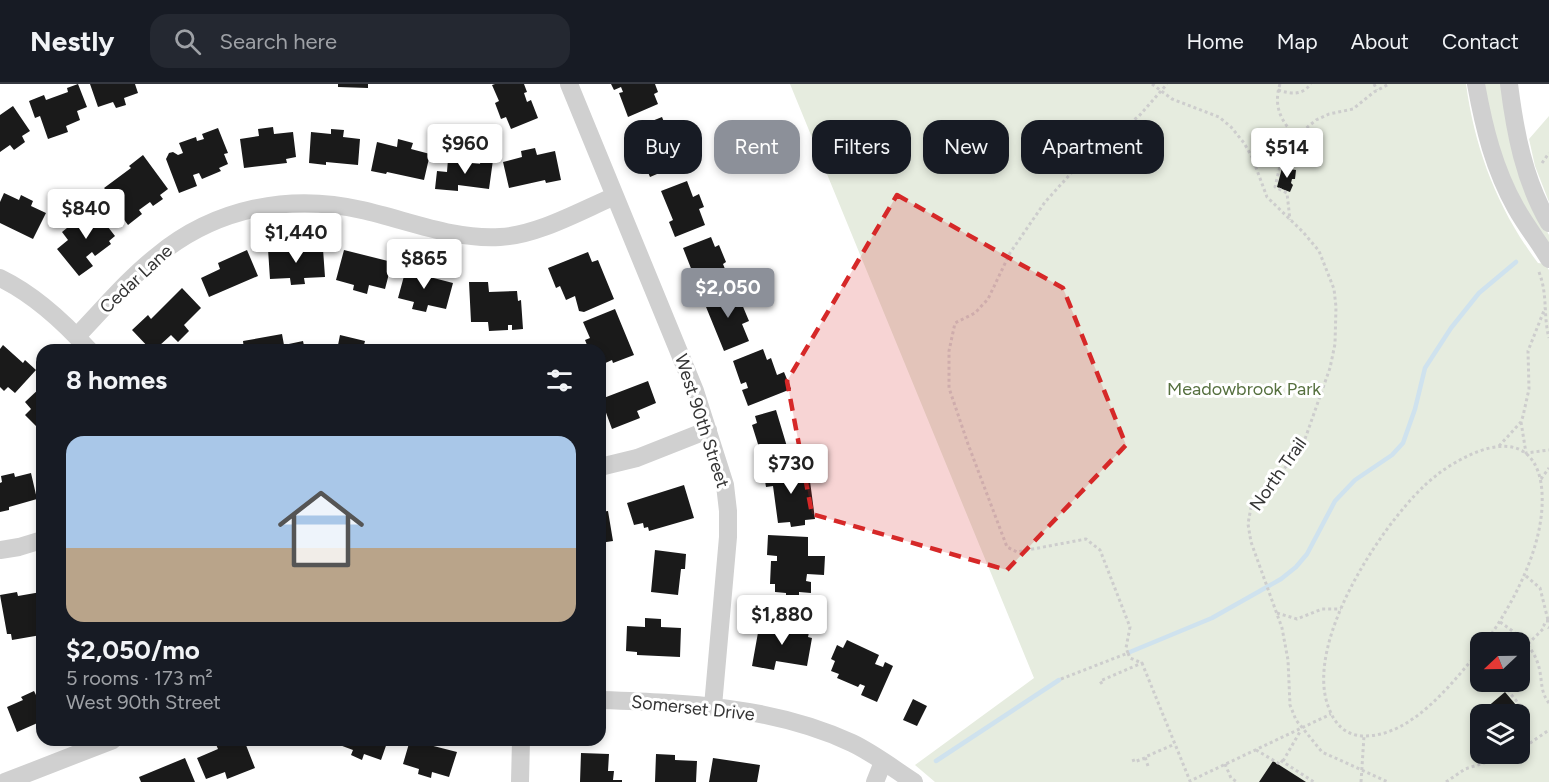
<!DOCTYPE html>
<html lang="en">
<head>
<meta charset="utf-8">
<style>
  body { margin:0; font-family:Figtree,sans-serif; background:#242831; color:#f1f3f6; height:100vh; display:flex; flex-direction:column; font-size:22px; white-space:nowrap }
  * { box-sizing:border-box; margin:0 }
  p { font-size:20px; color:#9ea1a6 }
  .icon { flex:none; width:33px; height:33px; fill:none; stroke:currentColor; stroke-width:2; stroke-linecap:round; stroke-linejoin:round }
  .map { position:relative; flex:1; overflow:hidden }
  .sheet { position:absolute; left:36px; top:260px; width:570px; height:402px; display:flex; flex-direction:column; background:#171b24; border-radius:18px; box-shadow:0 3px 9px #0003 }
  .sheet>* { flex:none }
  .banner { position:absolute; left:624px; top:36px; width:570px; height:54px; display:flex; gap:12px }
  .needle { width:39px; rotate:248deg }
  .controls { position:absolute; left:1470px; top:548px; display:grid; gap:12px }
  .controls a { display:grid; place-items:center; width:60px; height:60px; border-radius:12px; background:#171b24; box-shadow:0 3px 9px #0003; font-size:30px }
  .price { position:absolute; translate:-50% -51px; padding:0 14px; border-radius:6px; background:#fff; color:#222; font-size:20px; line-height:39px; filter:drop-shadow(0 2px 3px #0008) }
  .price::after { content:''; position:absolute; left:50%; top:36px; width:18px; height:14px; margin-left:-9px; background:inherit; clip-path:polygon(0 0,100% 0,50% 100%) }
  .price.active { background:#8c9099; color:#fff }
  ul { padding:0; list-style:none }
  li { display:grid; align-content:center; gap:12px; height:318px; padding:0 30px }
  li+li { border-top:2px solid #363941 }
  li span { display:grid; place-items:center; height:186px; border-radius:18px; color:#555 }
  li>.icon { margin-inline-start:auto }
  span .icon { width:108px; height:108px; fill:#fffc; stroke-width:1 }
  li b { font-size:26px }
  h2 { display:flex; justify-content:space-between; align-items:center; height:72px; padding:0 30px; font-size:26px }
  .pill { padding:0 21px; border-radius:18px; background:#171b24; box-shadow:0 3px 9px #0003; font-size:21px; line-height:54px }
  .pill.active { background:#8c9099; color:#fff }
  header { display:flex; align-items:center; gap:36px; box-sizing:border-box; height:84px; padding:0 30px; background:#171b24; border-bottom:2px solid #363941 }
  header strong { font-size:28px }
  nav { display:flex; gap:33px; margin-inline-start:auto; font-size:21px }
  .search { width:420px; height:54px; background:#242831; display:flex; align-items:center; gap:15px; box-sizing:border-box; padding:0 21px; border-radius:18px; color:#9ea1a6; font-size:22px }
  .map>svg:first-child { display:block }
  .green { fill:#e6ecdf; fill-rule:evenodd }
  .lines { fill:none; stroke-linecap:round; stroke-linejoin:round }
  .stream { stroke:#cfe2ee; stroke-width:4.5 }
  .building { fill:#1a1a1a }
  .path { stroke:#cdcdcd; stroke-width:3; stroke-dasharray:3 3; stroke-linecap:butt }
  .minor { stroke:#d0d0d0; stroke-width:18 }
  .marked { fill:#d62828; fill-opacity:0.2; stroke:#d62828; stroke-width:4.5; stroke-dasharray:12 8; stroke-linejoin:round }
  .labels { text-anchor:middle; stroke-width:6; stroke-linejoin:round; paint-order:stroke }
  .street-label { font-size:18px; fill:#333; stroke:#fff }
  .park-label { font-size:18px; fill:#56703f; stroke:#fff }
</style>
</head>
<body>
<header>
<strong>Nestly</strong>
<div class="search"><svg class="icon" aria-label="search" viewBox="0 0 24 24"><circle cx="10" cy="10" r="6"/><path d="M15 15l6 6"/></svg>Search here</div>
<nav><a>Home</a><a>Map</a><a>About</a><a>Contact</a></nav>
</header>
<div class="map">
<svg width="1549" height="698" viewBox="0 0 1549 698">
  <rect width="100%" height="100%" fill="#fff"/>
  <path class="green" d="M790,0H1466C1475,66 1498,126 1538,179L1545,180L1549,186V698H935L915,681L1034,594ZM1480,558H1520V597H1480ZM1480,630H1520V669H1480Z
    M1482,0H1504L1540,134L1549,151V165L1535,145L1496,64Z
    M1549,32V118L1535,82L1529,55Z"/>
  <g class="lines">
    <path class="stream" d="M1130,568L1212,534L1281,495L1296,483L1307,470L1335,417L1355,396L1392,371L1403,359L1415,325L1425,284L1451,244L1479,209L1516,178
      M936,677L1059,596"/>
  </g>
  <path class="building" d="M78,0L87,23L77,27L80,36L66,42L68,48L48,55L40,32L35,34L29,17L44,11L46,16L68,8L67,4Z
    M90,0H135L138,9L124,14L126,21L116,24L113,18L98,23Z
    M338,0H368V4L338,3Z
    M495,0H524L527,8L524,9L527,18L531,16L538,34L511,45L506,33L501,35L495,19L499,17L492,1Z
    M611,0H655L658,8L654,10L658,20L628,33L619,9L623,8L621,3L614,6Z
    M13,22L30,47L22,52L25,58L14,66L10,61L0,68V31Z
    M662,33L668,48L674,46L679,58L670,61L678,81L650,93L643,76L649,73L637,43Z
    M273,43L274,50L293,48L296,73L286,75L287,79L244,84L240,55L259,52L258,45Z
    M218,44L228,69L224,70L228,80L219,84L221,87L202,95L199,89L193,91L197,102L179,109L166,75L169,69L173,68L178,71L183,69L179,59L196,53L197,57L204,55L202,50Z
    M331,45L344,46L343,53L360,55L358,81L326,78V81L309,79L311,48L331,50Z
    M398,55L413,59L411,65L430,70L424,96L387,88L386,90L371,87L377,58L397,63Z
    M535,64L537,71L555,67L561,96L546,99L545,96L509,104L503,78L522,73L521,67Z
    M143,71L168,105L160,111L163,115L153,122L150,118L139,126L142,130L128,141L108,114L110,110L104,104L131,84L129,82Z
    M485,72L489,73L493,76L489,105L458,101V107L435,105L437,87L447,88L448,75L459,77L464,73H469L471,79L480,80L481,75Z
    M1282,84L1296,86L1295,95H1292L1291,99L1293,101L1290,108L1277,103Z
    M687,97L693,113L699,110L704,123L699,125L705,141L675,153L669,138L673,136L661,107Z
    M4,109L19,116L21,111L33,117L31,122L46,129L33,155L0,139V118Z
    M94,124L100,132L104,129L112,140L108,143L115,152L109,157L111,160L95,172L92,168L86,173L93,182L79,192L57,165L68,156L62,148L78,135L81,139L85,135L83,132Z
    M711,153L715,163L719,161L726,178L723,180L729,195L697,207L691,193L694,192L683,164Z
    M312,162V166L323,165L325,193L304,194L305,200L291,201L290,194L270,195L268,165Z
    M247,166L258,192L209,213L201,194L220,185L218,179Z
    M344,166L392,178L385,205L369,201L367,210L353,206L354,201L336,196Z
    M588,168L592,178L598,176L614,215L584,228L579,227L575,212L566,216L560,202L556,204L548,184Z
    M407,181L423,186L422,191L453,199L446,225L428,221L426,228L412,225L414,218L398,214Z
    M469,198H488L489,208L517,207L518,217L521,216L523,245L512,246V241H508V246L489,247L488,238H471Z
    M182,204L201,224L184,241L189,247L178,258L171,251L159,262L163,266H151L132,246L148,231L151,235Z
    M736,206L749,237L742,240L749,257L724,267L704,218Z
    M615,225L634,271L613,279L612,276L601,281L600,266H589L585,256L590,254L583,238Z
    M282,250L284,261L303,257L305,266H244L243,257Z
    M340,251L365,257L364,261L378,266H337Z
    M3,261L23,279L25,276L36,286L15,309L8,303L4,307L0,303V265Z
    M763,265L767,276L771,274L777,291L784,288L791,305L748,322L742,306L748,304L746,298L741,300L733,277Z
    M648,297L656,319L637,327L640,334L612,345L601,315Z
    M42,302V342L39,345L25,331L31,325L25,318Z
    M776,326L788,366L762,373L752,341L757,339L755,332Z
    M798,381L802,384L803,388L800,392V399L810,397L815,435L805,436V441L791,443L790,438L778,439L773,402L766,403L763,385Z
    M14,389L15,393L31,389L37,415L9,423V426L0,428V399L2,398L1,392Z
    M684,401L694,434L649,447L648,443L644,444L643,439L634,441L627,419Z
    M608,427L613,457L600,459V428Z
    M768,451L808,453V472H825L824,491L807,490L806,497L811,498V509L799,508V513H786V509L775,508V500H770L771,477H777V472L767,471Z
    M655,466L686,470L685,485H681L678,511L651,508Z
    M17,508L18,512L41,508V551L12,556L11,550H7L0,511Z
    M645,534L661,535V543L681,544L680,573L637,571V568L626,567L627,542L645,543Z
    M600,538H605L604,565H600Z
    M780,539L810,544L808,553L812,554L807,582L776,577L774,586L752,582L759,543L779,547Z
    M847,556L879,571L875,580L883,583L885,578L893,582L877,618L861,611L865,602L860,600L858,603L837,594L839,590L831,587L835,577L831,575L837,561L843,564Z
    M34,607L36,611L42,609V637L17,648L7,623L23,616L21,613Z
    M1505,608L1516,621L1505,630H1479Z
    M913,615L927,622L917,642L903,636Z
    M214,656H227L229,661L244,656L255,684L227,695L225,688L206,695L197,674L218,665Z
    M338,656H388L381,676L364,670L362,676L351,671L353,666L337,660Z
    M410,656L457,668L449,693L432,688L431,694L418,690L419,685L403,680Z
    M581,669L609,670L608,687H614L613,696H622V698H580Z
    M656,670L675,671V676L697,677L696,698H655Z
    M185,674L195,698H141L139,693Z
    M713,674L760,681L757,698H709Z
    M1273,677L1306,698H1259Z"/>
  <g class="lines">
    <path class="path" d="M1152,0L1172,15L1219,33L1231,43L1244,59L1252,73L1267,113L1303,148L1319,167L1334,205L1336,223L1335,260L1330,284L1305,355L1289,379L1251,423L1248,440L1251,458L1282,544L1288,576L1290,621L1296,636L1322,668L1388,698
      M1280,0C1273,23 1281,37 1297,54
      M1374,0L1377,6
      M1278,6C1291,10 1301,12 1311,0
      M1277,72L1280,82L1275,103L1287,109L1290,136
      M1542,79L1549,69
      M1255,81L1260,77L1284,70L1304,46L1316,36L1329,30L1353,25L1374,8L1389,0
      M1539,188C1548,211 1543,231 1549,254
      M1521,338L1526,369L1549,366
      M1499,362L1521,338L1523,332L1529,305L1528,267L1545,224
      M1541,395L1549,384
      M1526,492L1540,504L1548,536
      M1277,529L1297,535L1322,525H1341
      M1549,537H1546L1544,541L1549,544
      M1500,538C1519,551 1536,564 1540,588C1542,599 1541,609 1549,619
      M1528,560L1545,543
      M1480,566C1452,599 1412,653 1363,652C1344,651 1334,639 1328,622C1305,558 1379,445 1424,402C1454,373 1529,331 1541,399C1549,453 1516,515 1486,558
      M1128,569L1126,564L1130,543L1100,466L1086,455L1017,468L1007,463L968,360L949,304V267L955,239L975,229L988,215L1010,169L1045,118L1065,96L1082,77L1139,32L1167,0
      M1061,595L1128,569L1130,574L1142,579L1190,697L1331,630
      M1102,600L1100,597L1142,579
      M1508,630L1519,620L1509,608
      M1256,666L1278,679L1280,676L1314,698
      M1520,666L1549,646
      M1133,675L1134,678L1145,674
      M1283,677L1301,646
      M1225,680L1231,694L1237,698
      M1148,682L1145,673L1175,660
      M1361,698L1364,652
      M1446,698L1465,685L1515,669"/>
    <path class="minor" d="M569,0L695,307L725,401L728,427V453L713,622
      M1476,0C1484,44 1494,85 1516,124C1526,142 1539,158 1549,175
      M1509,0C1515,48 1524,96 1549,139
      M0,194C35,211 63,237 89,266
      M77,252C103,225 128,195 157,172C215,124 290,109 362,126C407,136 454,156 500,153C538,151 580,127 615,112
      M600,383L637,374L708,346
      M0,466L19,463L42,456
      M600,616C685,619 773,622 852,659C873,669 894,685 914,698
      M5,698L113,656
      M520,698L521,656
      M875,698L883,678"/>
  </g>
  <path class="marked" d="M897,111L1063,204L1126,361L1007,486L812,430L787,297Z"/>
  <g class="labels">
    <g class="street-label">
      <text transform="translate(136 195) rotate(-43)" y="6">Cedar Lane</text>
      <text transform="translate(702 337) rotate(72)" y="6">West 90th Street</text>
      <text transform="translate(1278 390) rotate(-55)" y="6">North Trail</text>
      <text transform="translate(693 624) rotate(6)" y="6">Somerset Drive</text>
    </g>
    <g class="park-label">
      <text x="1244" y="311">Meadowbrook Park</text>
    </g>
  </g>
</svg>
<div class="controls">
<a><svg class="needle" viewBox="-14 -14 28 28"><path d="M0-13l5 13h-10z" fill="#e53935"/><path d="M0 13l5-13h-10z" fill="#9ea1a6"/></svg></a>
<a><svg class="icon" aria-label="layers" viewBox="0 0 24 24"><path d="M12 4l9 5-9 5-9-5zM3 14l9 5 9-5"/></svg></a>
</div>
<b class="price" style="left:465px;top:91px">$960</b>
<b class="price" style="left:1287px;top:95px">$514</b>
<b class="price" style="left:86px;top:156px">$840</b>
<b class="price" style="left:296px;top:180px">$1,440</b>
<b class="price" style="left:424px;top:206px">$865</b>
<b class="price active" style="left:728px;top:235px">$2,050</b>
<b class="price" style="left:791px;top:411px">$730</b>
<b class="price" style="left:782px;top:562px">$1,880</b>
<div class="banner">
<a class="pill">Buy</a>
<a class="pill active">Rent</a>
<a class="pill">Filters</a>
<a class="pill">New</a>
<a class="pill">Apartment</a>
</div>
<section class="sheet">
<h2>8 homes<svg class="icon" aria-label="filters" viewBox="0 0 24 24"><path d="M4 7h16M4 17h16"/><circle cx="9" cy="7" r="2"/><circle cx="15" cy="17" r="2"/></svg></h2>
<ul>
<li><span style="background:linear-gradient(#a9c7e8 60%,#b9a48a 0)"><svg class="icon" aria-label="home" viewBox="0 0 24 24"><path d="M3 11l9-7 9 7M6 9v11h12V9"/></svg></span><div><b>$2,050/mo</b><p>5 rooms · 173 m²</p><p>West 90th Street</p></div></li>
</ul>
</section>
</div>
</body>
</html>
